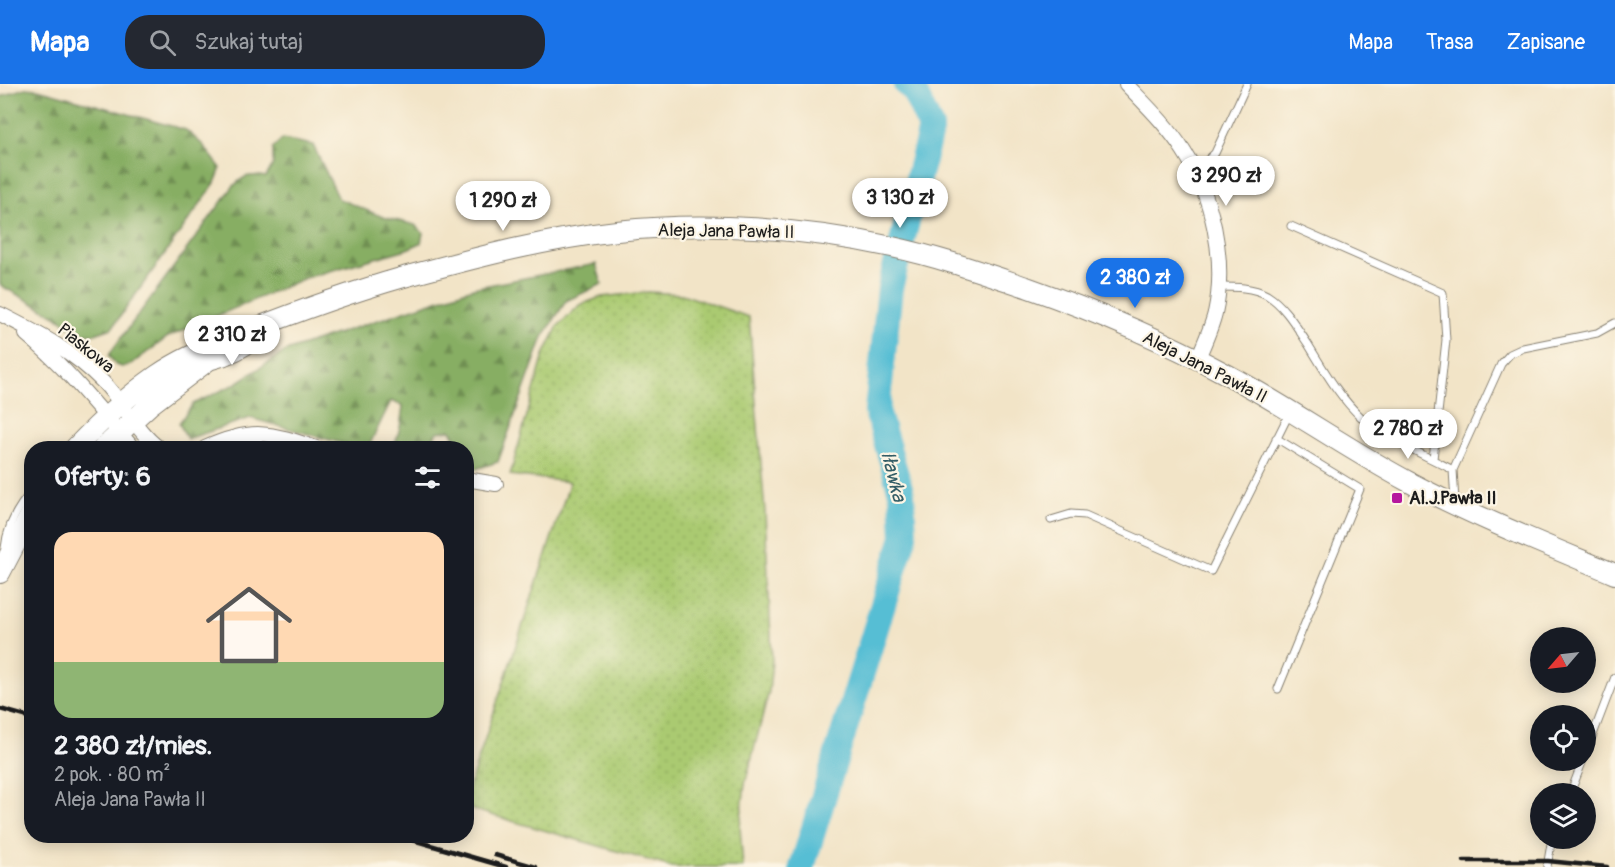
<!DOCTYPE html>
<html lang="pl">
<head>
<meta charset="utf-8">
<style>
  body { margin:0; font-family:Pangolin,sans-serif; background:#242831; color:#f1f3f6; height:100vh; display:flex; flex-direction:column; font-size:22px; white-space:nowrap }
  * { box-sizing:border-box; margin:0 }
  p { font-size:20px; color:#9ea1a6 }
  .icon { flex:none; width:33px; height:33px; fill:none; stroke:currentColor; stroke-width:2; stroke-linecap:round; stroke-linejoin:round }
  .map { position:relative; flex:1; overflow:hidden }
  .panel { position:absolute; left:24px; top:357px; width:450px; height:402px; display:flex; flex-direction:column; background:#171b24; border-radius:24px; box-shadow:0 3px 15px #0003 }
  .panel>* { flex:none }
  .needle { width:39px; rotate:242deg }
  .controls { position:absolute; left:1530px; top:543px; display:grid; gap:12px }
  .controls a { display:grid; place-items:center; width:66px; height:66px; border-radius:50%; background:#171b24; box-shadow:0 3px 15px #0003; font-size:30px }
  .price { position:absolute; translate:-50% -51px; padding:0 14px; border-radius:21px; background:#fff; color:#222; font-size:20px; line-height:39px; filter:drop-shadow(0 2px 3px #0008) }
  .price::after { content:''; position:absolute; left:50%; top:36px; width:18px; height:14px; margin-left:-9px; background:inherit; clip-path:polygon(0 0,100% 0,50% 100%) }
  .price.current { background:#1a73e8; color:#fff }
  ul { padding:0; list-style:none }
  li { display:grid; align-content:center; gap:12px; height:318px; padding:0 30px }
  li+li { border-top:2px solid #363941 }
  li span { display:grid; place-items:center; height:186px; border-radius:18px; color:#555 }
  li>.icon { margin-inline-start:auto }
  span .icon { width:108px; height:108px; fill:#fffc; stroke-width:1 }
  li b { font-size:26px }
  h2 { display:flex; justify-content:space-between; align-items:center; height:72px; padding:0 30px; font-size:26px }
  header { display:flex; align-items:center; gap:36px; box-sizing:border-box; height:84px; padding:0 30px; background:#1a73e8; color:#fff }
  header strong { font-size:28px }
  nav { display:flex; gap:33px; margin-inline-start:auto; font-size:21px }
  .search { width:420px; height:54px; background:#242831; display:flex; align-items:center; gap:15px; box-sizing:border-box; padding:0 21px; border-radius:24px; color:#9ea1a6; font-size:22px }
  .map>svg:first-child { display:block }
  .forest { fill:url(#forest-firs); stroke:#526540; stroke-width:1.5 }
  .park { fill:url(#park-dots); stroke:#637346; stroke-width:1.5 }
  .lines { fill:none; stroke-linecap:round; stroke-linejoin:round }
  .river { stroke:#56bed4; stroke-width:26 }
  .lane-casing { stroke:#878072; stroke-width:9 }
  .street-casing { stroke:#878072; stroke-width:16 }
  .secondary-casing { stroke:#878072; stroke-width:22 }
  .lane { stroke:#fff; stroke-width:7 }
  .street { stroke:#fff; stroke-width:14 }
  .secondary { stroke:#fff; stroke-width:20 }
  .rail { stroke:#1c1c1c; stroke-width:4.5 }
  .poi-dot { fill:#b5179e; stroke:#fcf5e5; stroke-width:2 }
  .labels { text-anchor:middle; stroke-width:4.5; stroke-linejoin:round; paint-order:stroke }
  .street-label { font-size:18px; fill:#1c1c1c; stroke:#fcf5e5 }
  .poi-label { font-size:18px; font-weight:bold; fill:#1c1c1c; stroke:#fcf5e5; text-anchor:start }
  .water-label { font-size:20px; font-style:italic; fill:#335d66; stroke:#fcf5e5 }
</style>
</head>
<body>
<header>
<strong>Mapa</strong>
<div class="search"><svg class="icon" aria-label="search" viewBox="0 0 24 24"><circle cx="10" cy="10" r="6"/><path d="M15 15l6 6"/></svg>Szukaj tutaj</div>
<nav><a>Mapa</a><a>Trasa</a><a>Zapisane</a></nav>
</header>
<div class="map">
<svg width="1615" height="783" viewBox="0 0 1615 783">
  <defs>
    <pattern id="forest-firs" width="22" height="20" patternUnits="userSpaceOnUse" patternTransform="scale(1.5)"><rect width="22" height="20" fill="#87ae63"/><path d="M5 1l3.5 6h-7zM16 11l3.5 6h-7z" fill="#6e8d51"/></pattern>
    <pattern id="park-dots" width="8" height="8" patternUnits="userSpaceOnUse" patternTransform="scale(1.5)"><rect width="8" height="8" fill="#aaca71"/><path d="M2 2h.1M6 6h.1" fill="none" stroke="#92ad61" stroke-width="1.8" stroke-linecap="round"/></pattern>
  </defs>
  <rect width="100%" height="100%" fill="#fcf5e5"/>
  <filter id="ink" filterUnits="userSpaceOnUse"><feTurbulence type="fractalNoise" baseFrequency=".0167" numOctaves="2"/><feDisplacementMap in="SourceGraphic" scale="12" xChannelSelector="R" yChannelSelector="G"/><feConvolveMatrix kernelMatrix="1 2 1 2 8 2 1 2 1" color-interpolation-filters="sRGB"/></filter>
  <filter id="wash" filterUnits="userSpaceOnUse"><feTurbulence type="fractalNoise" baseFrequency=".008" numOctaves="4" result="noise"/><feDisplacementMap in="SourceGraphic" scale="24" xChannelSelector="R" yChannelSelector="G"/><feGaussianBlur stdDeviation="1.35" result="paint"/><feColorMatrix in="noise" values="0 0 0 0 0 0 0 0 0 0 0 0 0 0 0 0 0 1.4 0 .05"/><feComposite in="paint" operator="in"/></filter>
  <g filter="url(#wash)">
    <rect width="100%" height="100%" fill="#f2e4c7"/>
    <path class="forest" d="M25,4L38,5L186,46L203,61L221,84L215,99L112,244L95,250L79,249L54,231L0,201V13Z
      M282,55L313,61L339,115L383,133L415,141L423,149L421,159L407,165L305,194L168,253L130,281L122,283L116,281L109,272L113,265L232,104C243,91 250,90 266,93L273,80V64Z
      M596,180L602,200L566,217L543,253L498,378L472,386L467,376L466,364H460L451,346L437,348L427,364H394L400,343L403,322L391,317L368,364L352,362L250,334L187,355L179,339L193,320L235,300L286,267L473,204Z"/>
    <path class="park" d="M648,208L682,210L749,233L765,428L772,577L769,607L745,700L740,743L743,783H672L467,724V709L570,398L510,391L544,271L558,242L580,221L601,213Z"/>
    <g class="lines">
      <path class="river" d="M802,783L904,453L902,411L877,327L890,204L931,44L913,5L906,0"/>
    </g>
  </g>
  <g filter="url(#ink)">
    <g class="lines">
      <defs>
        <path id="lane" d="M1196,87L1215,69L1247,0
          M1291,142L1443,209L1446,256L1433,375
          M1218,203C1235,203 1253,203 1267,211C1285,222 1297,244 1308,260C1324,286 1339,313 1362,334C1388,356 1423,370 1453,386
          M214,281C239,275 261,260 278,242
          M1276,354L1360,405L1278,605
          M1455,417L1453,386L1501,280L1510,270L1523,264L1597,249L1615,239
          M1051,436L1071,430L1085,431L1211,487L1290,328
          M5,464C7,443 18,423 32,407
          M1586,669L1615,593
          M1570,710L1583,676
          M1547,783L1552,754"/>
        <path id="street" d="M1126,0C1146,21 1167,41 1183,66C1212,110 1227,176 1215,229C1211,245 1204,260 1197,276
          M0,230C39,250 72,266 103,298C123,318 136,347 159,364
          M26,250C68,285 98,324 133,364
          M205,364C252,343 269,348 316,364
          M466,395L496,400"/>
        <path id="secondary" d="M75,364C100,338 126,313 156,292C182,274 210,263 238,251C293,229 348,209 404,193C475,174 545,155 617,147C704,137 807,144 892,163C939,173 984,189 1029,204C1097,228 1165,257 1228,291C1290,324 1347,365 1409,398C1475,433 1546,461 1615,490
          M103,364L151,320L223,265
          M0,489L32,428"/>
      </defs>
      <use href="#lane" class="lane-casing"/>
      <use href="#street" class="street-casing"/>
      <use href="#secondary" class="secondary-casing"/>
      <use href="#lane" class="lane"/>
      <use href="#street" class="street"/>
      <use href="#secondary" class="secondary"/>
      <path class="rail" d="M0,625L32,634
        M399,752L506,783
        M495,771L536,783
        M1464,777H1548L1607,783"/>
    </g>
  </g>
  <rect class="poi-dot" x="1391" y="408" width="12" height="12" rx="3"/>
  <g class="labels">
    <g class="street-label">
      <text transform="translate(726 147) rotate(1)" y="6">Aleja Jana Pawła II</text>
      <text transform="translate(86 264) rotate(39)" y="6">Piaskowa</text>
      <text transform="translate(1205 283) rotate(27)" y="6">Aleja Jana Pawła II</text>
    </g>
    <g class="poi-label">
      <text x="1409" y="420">Al.J.Pawła II</text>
    </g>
    <g class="water-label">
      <text transform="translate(894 392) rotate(76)" y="7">Iławka</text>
    </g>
  </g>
</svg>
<div class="controls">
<a><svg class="needle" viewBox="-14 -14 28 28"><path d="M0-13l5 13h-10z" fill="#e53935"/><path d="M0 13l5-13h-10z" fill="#9ea1a6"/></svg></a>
<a><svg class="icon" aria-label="locate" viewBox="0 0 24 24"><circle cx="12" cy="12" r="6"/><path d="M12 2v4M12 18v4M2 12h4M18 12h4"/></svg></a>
<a><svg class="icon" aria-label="layers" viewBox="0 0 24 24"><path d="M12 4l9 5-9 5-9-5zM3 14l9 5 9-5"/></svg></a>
</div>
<b class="price" style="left:1226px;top:123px">3 290 zł</b>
<b class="price" style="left:900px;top:145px">3 130 zł</b>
<b class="price" style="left:503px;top:148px">1 290 zł</b>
<b class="price current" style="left:1135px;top:225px">2 380 zł</b>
<b class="price" style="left:232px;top:282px">2 310 zł</b>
<b class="price" style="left:1408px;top:376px">2 780 zł</b>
<section class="panel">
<h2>Oferty: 6<svg class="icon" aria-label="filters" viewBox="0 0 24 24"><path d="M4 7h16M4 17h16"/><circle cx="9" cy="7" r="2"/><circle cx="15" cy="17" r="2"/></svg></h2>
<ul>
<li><span style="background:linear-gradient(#ffd9b3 70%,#8fb573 0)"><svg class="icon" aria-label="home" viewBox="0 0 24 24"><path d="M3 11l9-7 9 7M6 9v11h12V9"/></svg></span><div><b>2 380 zł/mies.</b><p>2 pok. · 80 m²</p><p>Aleja Jana Pawła II</p></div></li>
</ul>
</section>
</div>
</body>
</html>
